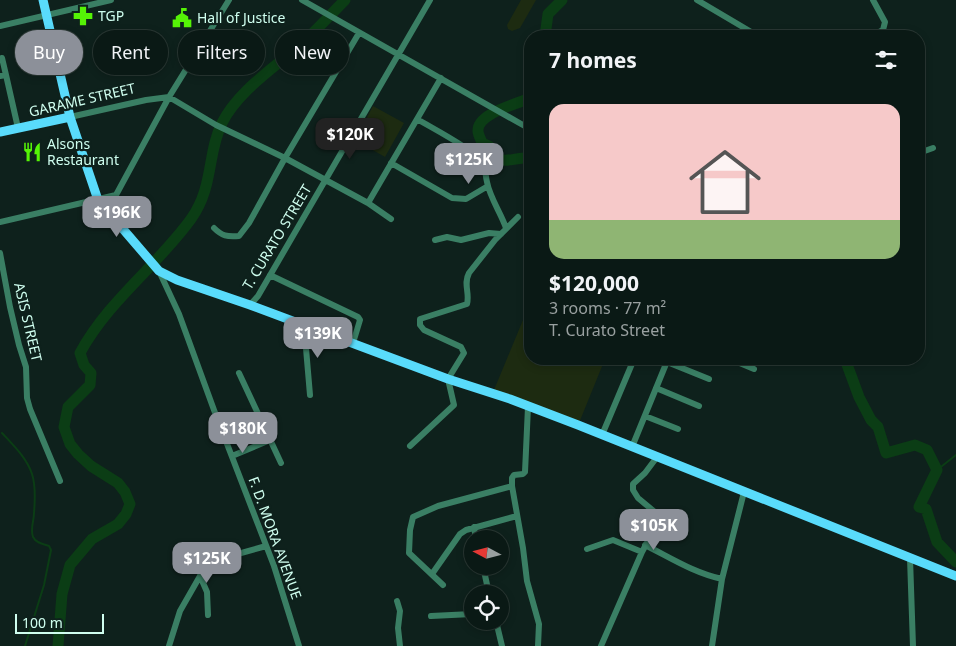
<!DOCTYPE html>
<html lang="en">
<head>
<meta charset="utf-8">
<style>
  body { margin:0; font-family:"Noto Sans",sans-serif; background:#13221e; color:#f1f3f6; height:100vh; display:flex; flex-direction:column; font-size:19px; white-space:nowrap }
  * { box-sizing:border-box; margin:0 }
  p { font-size:16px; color:#99a0a0 }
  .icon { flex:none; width:28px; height:28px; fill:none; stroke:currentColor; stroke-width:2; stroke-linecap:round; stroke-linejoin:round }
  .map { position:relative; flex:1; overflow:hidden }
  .side { position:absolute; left:524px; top:30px; width:401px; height:335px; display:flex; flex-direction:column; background:#0a1915; border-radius:20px; box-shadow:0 2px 8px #0003,0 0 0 1px #2a3834 }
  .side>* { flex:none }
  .banner { position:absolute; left:15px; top:30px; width:434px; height:45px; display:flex; gap:10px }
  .needle { width:32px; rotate:277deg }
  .fabs { position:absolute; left:464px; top:530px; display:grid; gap:10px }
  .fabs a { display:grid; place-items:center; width:45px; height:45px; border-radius:50%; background:#0a1915; box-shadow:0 2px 8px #0003,0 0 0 1px #2a3834; font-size:25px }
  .scale { position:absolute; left:15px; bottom:12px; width:89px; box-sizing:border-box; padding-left:5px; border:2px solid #cffeef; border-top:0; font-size:14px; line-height:18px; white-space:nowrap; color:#cffeef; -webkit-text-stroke:4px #0e211c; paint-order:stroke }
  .price { position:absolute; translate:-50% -42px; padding:0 11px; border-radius:10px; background:#8c9099; color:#fff; font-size:16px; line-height:32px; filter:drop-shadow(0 1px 2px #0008) }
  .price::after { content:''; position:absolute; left:50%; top:30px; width:15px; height:11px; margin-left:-8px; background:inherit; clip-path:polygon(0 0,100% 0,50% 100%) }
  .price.selected { background:#222; color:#fff }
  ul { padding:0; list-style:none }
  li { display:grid; align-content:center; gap:10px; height:265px; padding:0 25px }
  li span { display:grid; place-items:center; height:155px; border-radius:15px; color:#555 }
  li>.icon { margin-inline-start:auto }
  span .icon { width:90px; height:90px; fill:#fffc; stroke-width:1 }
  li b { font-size:21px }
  h2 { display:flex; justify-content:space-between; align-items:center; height:60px; padding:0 25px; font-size:21px }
  .tag { padding:0 18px; border-radius:22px; background:#0a1915; box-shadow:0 2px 8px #0003,0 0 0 1px #2a3834; font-size:18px; line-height:45px }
  .tag.selected { background:#8c9099; color:#fff }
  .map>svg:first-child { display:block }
  .green { fill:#1d2b11 }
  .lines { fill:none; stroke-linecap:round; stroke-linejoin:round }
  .stream { stroke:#0b3d15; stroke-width:2 }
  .river { stroke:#0b3d15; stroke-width:11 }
  .minor { stroke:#3a7f64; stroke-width:6 }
  .major { stroke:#59dbfb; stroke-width:9 }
  .labels { text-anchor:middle; stroke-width:4.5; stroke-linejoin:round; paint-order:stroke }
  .poi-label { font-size:14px; fill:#cffeef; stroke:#0e211c; text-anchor:start }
  .street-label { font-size:14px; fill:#cffeef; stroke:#0e211c }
</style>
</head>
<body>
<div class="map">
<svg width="956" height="646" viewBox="0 0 956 646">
  <rect width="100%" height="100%" fill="#0e211c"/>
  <path class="green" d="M521,0H536L520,28L512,31L508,29L507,25Z
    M373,106L404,123L385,157L355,140Z
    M530,303V359H605L579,423L494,390Z"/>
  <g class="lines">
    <path class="stream" d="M2,433C13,445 27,458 32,474C36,486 35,501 34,513C34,521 30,529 33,537C36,543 43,544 49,546L51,550L44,585L25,646
      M937,470L956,455"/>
    <path class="river" d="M545,36L548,14L562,0
      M530,98C518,104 477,113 478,131C478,135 481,139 482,143L489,146C499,167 507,159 524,158L530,162
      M845,359L859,397L871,420L878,427L886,453L915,445L927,450L937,470L919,507L926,509L937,542L956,562
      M58,646L62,594L70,565L92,539L118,524L126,514L130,504L125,492L118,483L91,466L78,454L70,444L64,427L68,407L90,385L91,373L84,365L80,353C108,301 157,266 191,219C214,187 207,153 222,123C238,91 273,69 300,45C316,31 330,15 345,0"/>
    <path class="minor" d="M302,0L530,129
      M697,0L758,36
      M0,26L111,0
      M872,36L883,30L885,22L873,0
      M2,58L6,75
      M0,76L6,75L18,128
      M70,117L146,100L169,97L216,125L285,158L368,203L441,78
      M417,119C432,128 471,148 481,160C486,166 485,175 487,182C490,198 501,213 506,228
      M919,153L933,148
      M391,163L452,198L466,199L488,186
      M368,203L391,219
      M112,215L116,195L169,97L229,0
      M0,222L116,195
      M214,228C222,236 227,237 239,236L249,223L285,158L359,33
      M435,240L447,237L461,240L489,233L501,234
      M0,253L10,307L19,345L26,367L27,398L30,409L60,481
      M159,271L179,314L214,410L274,566L299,646
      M270,275L358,317L360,320L353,343
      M250,305L258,296L430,0
      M304,325L310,395
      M730,359L754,369
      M667,362L709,379
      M239,373L281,463
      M656,388L699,406
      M645,416L678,429
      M602,435L634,359
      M410,446L454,405L448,379L464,353L461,347L424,330L420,325V319L467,304C470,293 463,284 469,273L495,240L518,217
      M632,447L668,359
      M232,456L270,440
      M512,486L523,548L527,581L539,624L538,646
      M474,527L476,539
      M645,545C671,558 694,573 722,579
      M587,549L613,540L642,552
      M910,558L913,646
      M483,566L489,594
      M432,574L460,534L466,530L517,516
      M200,576L207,592L208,615
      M443,585L409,553L410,530L413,517L438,506L512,486V478L514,475L523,474L525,472L528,407
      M397,601L400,611L398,628L400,646
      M431,616L472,614
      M496,621L502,646
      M169,646L180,611L200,576L202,566L209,562L266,546
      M601,646L642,552L655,528L656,513L638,498L633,490V484L645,473L657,457
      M712,646L722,579L744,492"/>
    <path class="major" d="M43,0L70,117L98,200L159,271L177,280L250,305L448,379L510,399L578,425L956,576
      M0,132L70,117"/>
  </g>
  <defs>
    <symbol id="pharmacy-bare" viewBox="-9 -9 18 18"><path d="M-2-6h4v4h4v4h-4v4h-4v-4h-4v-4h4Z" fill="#55f306" stroke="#0e211c" stroke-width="2.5" paint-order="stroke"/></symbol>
    <symbol id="civic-bare" viewBox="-9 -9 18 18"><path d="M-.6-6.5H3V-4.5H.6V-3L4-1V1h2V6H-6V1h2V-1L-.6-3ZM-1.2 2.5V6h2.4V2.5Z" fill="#55f306" stroke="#0e211c" stroke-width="2.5" paint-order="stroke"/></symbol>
    <symbol id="restaurant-bare" viewBox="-9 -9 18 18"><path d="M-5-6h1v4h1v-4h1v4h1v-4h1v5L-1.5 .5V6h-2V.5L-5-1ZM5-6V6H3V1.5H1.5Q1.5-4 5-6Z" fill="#55f306" stroke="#0e211c" stroke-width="2.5" paint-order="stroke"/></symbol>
  </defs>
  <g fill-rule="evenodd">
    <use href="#pharmacy-bare" x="69" y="2" width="28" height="28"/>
    <use href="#civic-bare" x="168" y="4" width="28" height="28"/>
    <use href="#restaurant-bare" x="18" y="138" width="28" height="28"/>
  </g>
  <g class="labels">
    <g class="poi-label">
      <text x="98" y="21">TGP</text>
      <text x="197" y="23">Hall of Justice</text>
      <text x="47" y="149">Alsons<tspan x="47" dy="16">Restaurant</tspan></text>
    </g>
    <g class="street-label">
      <text transform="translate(82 100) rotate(-13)" y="5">GARAME STREET</text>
      <text transform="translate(277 237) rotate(-59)" y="5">T. CURATO STREET</text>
      <text transform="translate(28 322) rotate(77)" y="5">ASIS STREET</text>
      <text transform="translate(275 538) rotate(70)" y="5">F. D. MORA AVENUE</text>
    </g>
  </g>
</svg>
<div class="fabs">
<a><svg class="needle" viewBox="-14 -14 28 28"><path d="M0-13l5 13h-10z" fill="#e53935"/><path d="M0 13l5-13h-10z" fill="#99a0a0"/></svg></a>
<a><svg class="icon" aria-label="locate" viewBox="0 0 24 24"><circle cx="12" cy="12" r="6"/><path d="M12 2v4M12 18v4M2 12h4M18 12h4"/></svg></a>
</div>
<div class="scale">100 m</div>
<b class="price selected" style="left:350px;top:160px">$120K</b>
<b class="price" style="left:469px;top:185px">$125K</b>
<b class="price" style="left:117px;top:238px">$196K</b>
<b class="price" style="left:318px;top:359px">$139K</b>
<b class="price" style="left:243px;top:454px">$180K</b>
<b class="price" style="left:654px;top:551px">$105K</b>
<b class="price" style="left:207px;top:584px">$125K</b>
<div class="banner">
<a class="tag selected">Buy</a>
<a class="tag">Rent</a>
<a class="tag">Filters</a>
<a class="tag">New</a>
</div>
<section class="side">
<h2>7 homes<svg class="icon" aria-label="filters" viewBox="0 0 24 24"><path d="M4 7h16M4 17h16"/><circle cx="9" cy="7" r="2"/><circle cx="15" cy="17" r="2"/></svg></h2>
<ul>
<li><span style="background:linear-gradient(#f6c9c9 75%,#8fb573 0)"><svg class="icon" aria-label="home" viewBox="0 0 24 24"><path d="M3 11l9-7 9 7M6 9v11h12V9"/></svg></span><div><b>$120,000</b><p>3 rooms · 77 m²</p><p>T. Curato Street</p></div></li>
</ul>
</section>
</div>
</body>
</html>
